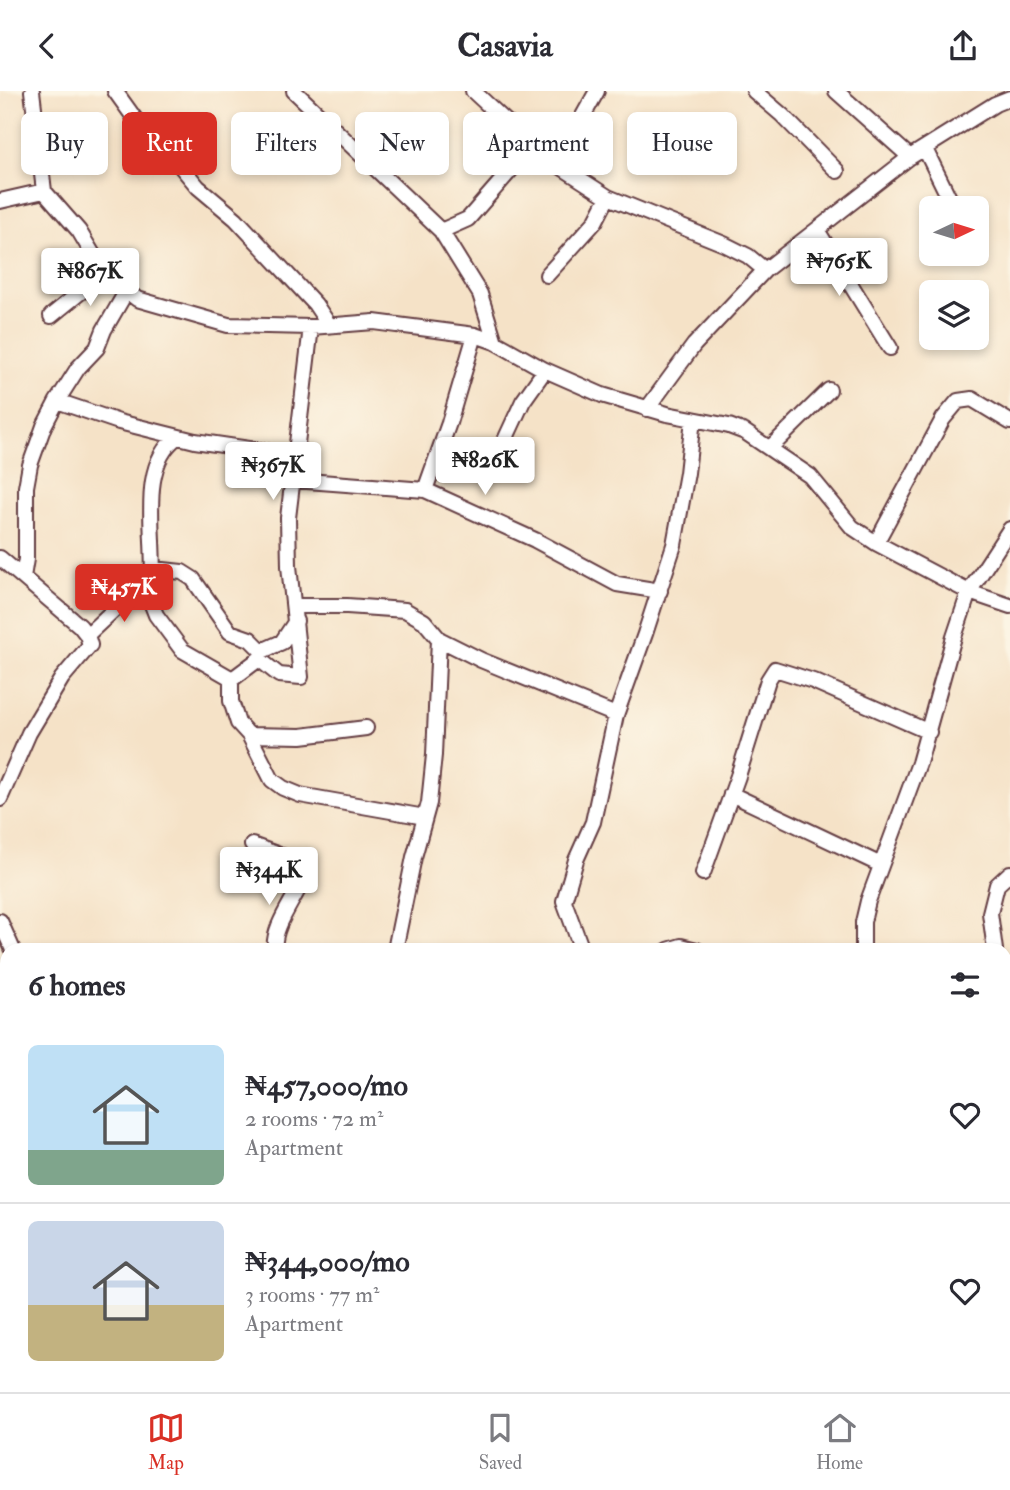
<!DOCTYPE html>
<html lang="en">
<head>
<meta charset="utf-8">
<style>
  body { margin:0; font-family:"IM FELL Double Pica",serif; background:#f2f2f3; color:#2b2b33; height:100vh; display:flex; flex-direction:column; font-size:26px; white-space:nowrap }
  * { box-sizing:border-box; margin:0 }
  p { font-size:23px; color:#7c7c81 }
  .icon { flex:none; width:38px; height:38px; fill:none; stroke:currentColor; stroke-width:2; stroke-linecap:round; stroke-linejoin:round }
  .map { position:relative; flex:1; overflow:hidden }
  .details { position:absolute; left:0px; top:852px; width:1012px; height:450px; display:flex; flex-direction:column; background:#fff; border-radius:21px 21px 0 0; box-shadow:0 4px 10px #0003 }
  .details>* { flex:none }
  .guide { position:absolute; left:21px; top:21px; width:970px; height:63px; display:flex; gap:14px }
  .needle { width:46px; rotate:86deg }
  .controls { position:absolute; left:919px; top:105px; display:grid; gap:14px }
  .controls a { display:grid; place-items:center; width:70px; height:70px; border-radius:10px; background:#fff; box-shadow:0 4px 10px #0003; font-size:35px }
  .price { position:absolute; translate:-50% -60px; padding:0 16px; border-radius:7px; background:#fff; color:#222; font-size:23px; line-height:46px; filter:drop-shadow(0 2px 4px #0008) }
  .price::after { content:''; position:absolute; left:50%; top:42px; width:21px; height:16px; margin-left:-10px; background:inherit; clip-path:polygon(0 0,100% 0,50% 100%) }
  .price.current { background:#d93025; color:#fff }
  ul { padding:0; list-style:none }
  li { display:flex; align-items:center; gap:21px; height:175px; padding:0 28px }
  li+li { border-top:2px solid #e1e1e2 }
  li span { display:grid; place-items:center; flex:none; width:196px; height:140px; border-radius:10px; color:#555 }
  li>.icon { margin-inline-start:auto }
  span .icon { width:84px; height:84px; fill:#fffc; stroke-width:1 }
  li b { font-size:30px }
  h2 { display:flex; justify-content:space-between; align-items:center; height:84px; padding:0 28px; font-size:30px }
  .chip { padding:0 24px; border-radius:10px; background:#fff; box-shadow:0 4px 10px #0003; font-size:24px; line-height:63px }
  .chip.current { background:#d93025; color:#fff }
  header { display:flex; justify-content:space-between; align-items:center; height:91px; padding:0 28px; background:#fff; font-size:32px; font-weight:700 }
  .tabs { display:flex; justify-content:space-around; align-items:center; height:98px; border-top:2px solid #e1e1e2; background:#fff; font-size:19px; color:#7c7c81 }
  .tabs a { display:grid; justify-items:center; gap:4px }
  .tabs .current { color:#d93025 }
  .map>svg:first-child { display:block }
  .lines { fill:none; stroke-linecap:round; stroke-linejoin:round }
  .stream { stroke:#5dbcdb; stroke-width:3.5 }
  .street-casing { stroke:#643c42; stroke-width:18 }
  .street { stroke:#fff; stroke-width:14 }
</style>
</head>
<body>
<header><svg class="icon" aria-label="back" viewBox="0 0 24 24"><path d="M15 5l-7 7 7 7"/></svg>Casavia<svg class="icon" aria-label="share" viewBox="0 0 24 24"><path d="M12 15V3M7 8l5-5 5 5M5 13v7h14v-7"/></svg></header>
<div class="map">
<svg width="1010" height="1301" viewBox="0 0 1010 1301">
  <rect width="100%" height="100%" fill="#fcf5e5"/>
  <filter id="ink" filterUnits="userSpaceOnUse"><feTurbulence type="fractalNoise" baseFrequency=".0143" numOctaves="2"/><feDisplacementMap in="SourceGraphic" scale="14" xChannelSelector="R" yChannelSelector="G"/><feConvolveMatrix kernelMatrix="1 2 1 2 8 2 1 2 1" color-interpolation-filters="sRGB"/></filter>
  <filter id="wash" filterUnits="userSpaceOnUse"><feTurbulence type="fractalNoise" baseFrequency=".00686" numOctaves="4" result="noise"/><feDisplacementMap in="SourceGraphic" scale="28" xChannelSelector="R" yChannelSelector="G"/><feGaussianBlur stdDeviation="1.57" result="paint"/><feColorMatrix in="noise" values="0 0 0 0 0 0 0 0 0 0 0 0 0 0 0 0 0 1.4 0 .05"/><feComposite in="paint" operator="in"/></filter>
  <g filter="url(#wash)">
    <rect width="100%" height="100%" fill="#f5e2c7"/>
    <g class="lines">
      <path class="stream" d="M0,1239L7,1246
        M49,1295L54,1301"/>
    </g>
  </g>
  <g filter="url(#ink)">
    <g class="lines">
      <defs>
        <path id="street" d="M32,0L44,100L79,140L104,182L137,208L228,234L311,236L374,231L475,244L495,251L545,279L602,304L667,323L729,335L745,341L810,385L852,436L876,452L969,501L1010,515
          M115,0L138,32L178,72L198,96L236,128L315,213L329,234
          M294,0L441,140L480,203L495,251
          M473,0L541,63L608,106L724,153L748,165L765,179
          M754,0L782,24L837,80
          M836,0L910,66
          M578,34L597,0
          M925,58L954,117
          M178,72L200,44
          M0,110L44,100
          M817,139L890,257
          M441,140L468,128L517,72L541,63
          M547,184L595,131L608,106
          M51,225L104,182
          M57,310L119,331L195,350L297,365
          M647,318L694,254L765,179L910,66L995,13L1010,7
          M770,357L829,299
          M499,362L523,310L545,279
          M294,389L425,399L535,449L617,493L660,500
          M425,399L449,332L475,244
          M876,452L943,328L958,310L972,308L1010,331
          M0,467L80,535L87,544L90,554L62,587L29,642L0,708
          M154,478L182,481L193,488L230,541L250,548L262,560L282,551L296,530
          M23,486L26,468V396L30,374L44,335L57,310L78,277L97,257L104,239L126,201
          M147,501L156,524L182,559L229,586L231,589V610L238,632L249,644L272,689L283,697L300,704L425,726
          M294,515H347L405,519L424,530L439,548L481,569L616,624
          M87,544L118,515L147,501L152,492C157,448 136,376 177,346
          M231,589L259,568L279,584L301,586L289,475L288,427L311,236
          M249,644L301,645L366,637
          M731,703L881,774
          M252,754L301,772L307,778C300,803 271,834 275,859
          M703,782L738,685L768,589L775,578L813,590L929,641
          M0,830L13,859
          M395,859L414,766L429,712L434,664L439,548
          M582,859L564,810L576,769L593,731L616,624L645,543L674,454L687,382L693,328
          M668,859L681,855L697,859
          M863,859V831L868,810L919,672L954,546L969,501L1010,438
          M995,859L990,822L997,794L1010,782
          M0,1120L7,1117
          M1004,1181L1010,1182
          M192,1295L244,1301
          M803,1295L812,1301
          M119,1301L128,1295
          M608,1301L609,1295"/>
      </defs>
      <use href="#street" class="street-casing"/>
      <use href="#street" class="street"/>
    </g>
  </g>
</svg>
<div class="controls">
<a><svg class="needle" viewBox="-14 -14 28 28"><path d="M0-13l5 13h-10z" fill="#e53935"/><path d="M0 13l5-13h-10z" fill="#7c7c81"/></svg></a>
<a><svg class="icon" aria-label="layers" viewBox="0 0 24 24"><path d="M12 4l9 5-9 5-9-5zM3 14l9 5 9-5"/></svg></a>
</div>
<b class="price" style="left:839px;top:207px">₦765K</b>
<b class="price" style="left:90px;top:217px">₦867K</b>
<b class="price" style="left:485px;top:406px">₦826K</b>
<b class="price" style="left:273px;top:411px">₦367K</b>
<b class="price current" style="left:124px;top:533px">₦457K</b>
<b class="price" style="left:269px;top:816px">₦344K</b>
<div class="guide">
<a class="chip">Buy</a>
<a class="chip current">Rent</a>
<a class="chip">Filters</a>
<a class="chip">New</a>
<a class="chip">Apartment</a>
<a class="chip">House</a>
</div>
<section class="details">
<h2>6 homes<svg class="icon" aria-label="filters" viewBox="0 0 24 24"><path d="M4 7h16M4 17h16"/><circle cx="9" cy="7" r="2"/><circle cx="15" cy="17" r="2"/></svg></h2>
<ul>
<li><span style="background:linear-gradient(#bfe0f5 75%,#7fa58c 0)"><svg class="icon" aria-label="home" viewBox="0 0 24 24"><path d="M3 11l9-7 9 7M6 9v11h12V9"/></svg></span><div><b>₦457,000/mo</b><p>2 rooms · 72 m²</p><p>Apartment</p></div><svg class="icon" aria-label="heart" viewBox="0 0 24 24"><path d="M12 20l-8-8c-3-5 5-10 8-4 3-6 11-1 8 4z"/></svg></li>
<li><span style="background:linear-gradient(#c9d6e8 60%,#c2b280 0)"><svg class="icon" aria-label="home" viewBox="0 0 24 24"><path d="M3 11l9-7 9 7M6 9v11h12V9"/></svg></span><div><b>₦344,000/mo</b><p>3 rooms · 77 m²</p><p>Apartment</p></div><svg class="icon" aria-label="heart" viewBox="0 0 24 24"><path d="M12 20l-8-8c-3-5 5-10 8-4 3-6 11-1 8 4z"/></svg></li>
</ul>
</section>
</div>
<nav class="tabs">
<a class="current"><svg class="icon" aria-label="map" viewBox="0 0 24 24"><path d="M3 6l6-2 6 2 6-2v14l-6 2-6-2-6 2zM9 4v14M15 6v14"/></svg>Map</a>
<a><svg class="icon" aria-label="saved" viewBox="0 0 24 24"><path d="M7 4h10v16l-5-4-5 4z"/></svg>Saved</a>
<a><svg class="icon" aria-label="home" viewBox="0 0 24 24"><path d="M3 11l9-7 9 7M6 9v11h12V9"/></svg>Home</a>
</nav>
</body>
</html>
